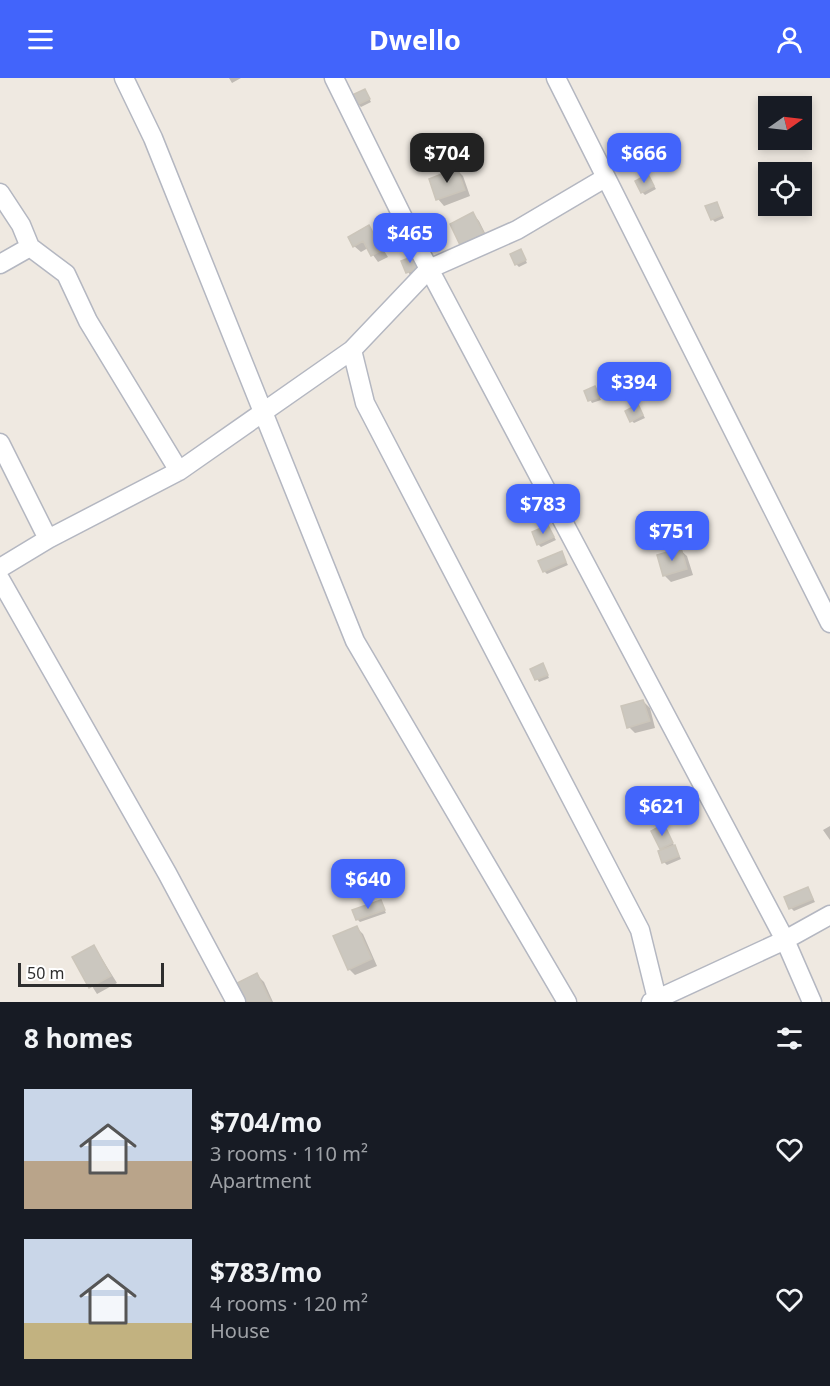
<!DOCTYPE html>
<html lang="en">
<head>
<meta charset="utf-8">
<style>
  body { margin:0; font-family:"Noto Sans",sans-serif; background:#20242c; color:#f1f3f6; height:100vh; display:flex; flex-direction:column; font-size:22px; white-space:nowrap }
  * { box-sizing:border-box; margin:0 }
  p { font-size:20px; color:#9ea1a6 }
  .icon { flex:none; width:33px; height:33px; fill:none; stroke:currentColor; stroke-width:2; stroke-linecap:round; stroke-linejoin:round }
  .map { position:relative; height:924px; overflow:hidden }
  .drawer { display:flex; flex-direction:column; background:#171b24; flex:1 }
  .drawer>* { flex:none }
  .needle { width:39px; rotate:76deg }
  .tools { position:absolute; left:758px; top:18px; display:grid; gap:12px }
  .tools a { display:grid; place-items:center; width:54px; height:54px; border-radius:0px; background:#171b24; box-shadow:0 3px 9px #0003; font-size:30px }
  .scale { position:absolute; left:18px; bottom:15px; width:146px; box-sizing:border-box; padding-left:6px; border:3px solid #2e2e2e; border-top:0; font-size:16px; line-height:21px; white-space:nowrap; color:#2e2e2e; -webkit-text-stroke:4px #fff; paint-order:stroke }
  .price { position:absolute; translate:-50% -51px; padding:0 14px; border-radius:12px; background:#4264fb; color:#fff; font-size:20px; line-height:39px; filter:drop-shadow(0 2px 3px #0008) }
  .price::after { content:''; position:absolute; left:50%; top:36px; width:18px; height:14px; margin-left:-9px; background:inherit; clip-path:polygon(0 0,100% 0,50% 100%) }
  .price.selected { background:#222; color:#fff }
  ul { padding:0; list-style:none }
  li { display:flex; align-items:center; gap:18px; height:150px; padding:0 24px }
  li span { display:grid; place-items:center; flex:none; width:168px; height:120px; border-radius:0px; color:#555 }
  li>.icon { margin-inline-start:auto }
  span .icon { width:72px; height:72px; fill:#fffc; stroke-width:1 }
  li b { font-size:26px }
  h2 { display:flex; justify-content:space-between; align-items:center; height:72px; padding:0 24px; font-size:26px }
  header { display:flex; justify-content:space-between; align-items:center; height:78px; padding:0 24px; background:#4264fb; color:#fff; font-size:27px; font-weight:700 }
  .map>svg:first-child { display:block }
  .shadow { fill:#0003 }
  .building { fill:#cbc7bf; stroke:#cbc5ba; stroke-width:1.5 }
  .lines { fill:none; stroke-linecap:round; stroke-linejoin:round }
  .street-casing { stroke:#b4b7c1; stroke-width:21 }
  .street { stroke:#fff; stroke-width:18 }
</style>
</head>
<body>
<header><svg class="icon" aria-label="menu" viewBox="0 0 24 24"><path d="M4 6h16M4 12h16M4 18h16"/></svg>Dwello<svg class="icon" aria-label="person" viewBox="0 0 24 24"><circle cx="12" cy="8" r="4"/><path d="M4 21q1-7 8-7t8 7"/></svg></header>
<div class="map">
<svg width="830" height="924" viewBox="0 0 830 924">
  <rect width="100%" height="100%" fill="#efe9e1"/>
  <path class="shadow" d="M229,0H241L232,5Z
    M365,13L371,24L361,29L358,26Z
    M457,92L463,98L470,118L444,128L438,121Z
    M650,101L656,111L645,117L642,114Z
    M717,125L724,140L715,144L712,141Z
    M473,136L479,143L489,163L468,173L461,166L452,147Z
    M369,149L388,179L378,184L368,170L361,174L354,168Z
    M521,173L527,185L519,189L516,186Z
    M403,184L421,193L410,197Z
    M595,310L601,322L592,325L586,314Z
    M638,328L645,340L634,345L632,343Z
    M548,449L556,462L541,469L538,466Z
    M680,472L687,478L693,497L671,504L665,498L659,478Z
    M561,475L568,487L547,496L544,493Z
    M543,587L549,600L539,604L532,592Z
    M643,623L650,630L655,650L635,655L629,649Z
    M664,748L681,781L667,787L664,784V773L653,753Z
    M830,748V762L823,752Z
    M808,811L815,824L794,833L791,830Z
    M380,823L386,835L360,844L357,841Z
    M357,850L363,856L377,888L355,897L349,891Z
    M94,868L117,905L97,916L74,880Z
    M257,897L264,904L273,924H247Z"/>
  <path class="building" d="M365,11L370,21L357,27L352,17Z
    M457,90L465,112L436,122L429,101Z
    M648,96L654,108L641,115L635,103Z
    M717,124L722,137L711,142L705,128Z
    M473,134L484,156L460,167L450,146Z
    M369,147L382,172L371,178L363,163L353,169L348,159Z
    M521,171L526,182L515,187L510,176Z
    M414,178L419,190L406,195L401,183Z
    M595,308L600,319L588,323L584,313Z
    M638,326L643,337L630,344L625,333Z
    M548,447L554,459L537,467L532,454Z
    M681,470L687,491L663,498L657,477Z
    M562,473L566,484L543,494L538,483Z
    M543,585L548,597L535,602L530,591Z
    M643,622L650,643L627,650L621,628Z
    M664,746L673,765L660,771L651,753Z
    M675,767L679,778L662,785L658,773Z
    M808,809L813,821L789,831L784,819Z
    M381,822L385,832L356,842L352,832Z
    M357,848L372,881L348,892L333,858Z
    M94,867L111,898L89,910L72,879Z
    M257,895L271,924H246L237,905Z"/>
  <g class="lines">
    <defs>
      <path id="street" d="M124,0L153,60L355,563L567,924
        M334,0L419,172L785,862L812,924
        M556,0L830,545
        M605,100L517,152L429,191L352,272L365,325L640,852L657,921
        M0,115L21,147L30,169L66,196L88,243L179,393L48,461L0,490
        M0,186L30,169
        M0,365L48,461
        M179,393L352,272
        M0,501L167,795L236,924
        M651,924L785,862L830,837"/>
    </defs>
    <use href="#street" class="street-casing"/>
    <use href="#street" class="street"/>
  </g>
</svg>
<div class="tools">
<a><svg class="needle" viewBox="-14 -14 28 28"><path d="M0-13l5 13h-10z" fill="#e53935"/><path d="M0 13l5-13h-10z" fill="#9ea1a6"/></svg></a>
<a><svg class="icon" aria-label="locate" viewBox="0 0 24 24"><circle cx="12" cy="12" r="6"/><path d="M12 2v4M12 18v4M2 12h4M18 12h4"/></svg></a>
</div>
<div class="scale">50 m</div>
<b class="price selected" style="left:447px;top:106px">$704</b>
<b class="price" style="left:644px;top:106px">$666</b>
<b class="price" style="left:410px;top:186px">$465</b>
<b class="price" style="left:634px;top:335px">$394</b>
<b class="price" style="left:543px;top:457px">$783</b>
<b class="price" style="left:672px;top:484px">$751</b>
<b class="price" style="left:662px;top:759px">$621</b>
<b class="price" style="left:368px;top:832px">$640</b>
</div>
<section class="drawer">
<h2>8 homes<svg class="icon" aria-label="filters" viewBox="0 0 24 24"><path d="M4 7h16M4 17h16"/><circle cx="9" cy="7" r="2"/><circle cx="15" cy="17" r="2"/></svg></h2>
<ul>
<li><span style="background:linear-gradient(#c9d6e8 60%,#b9a48a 0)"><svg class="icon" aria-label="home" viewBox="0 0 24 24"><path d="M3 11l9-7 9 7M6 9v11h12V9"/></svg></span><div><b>$704/mo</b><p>3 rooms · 110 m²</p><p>Apartment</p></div><svg class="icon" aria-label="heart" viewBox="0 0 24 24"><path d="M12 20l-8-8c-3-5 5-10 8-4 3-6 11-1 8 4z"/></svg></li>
<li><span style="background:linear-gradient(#c9d6e8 70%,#c2b280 0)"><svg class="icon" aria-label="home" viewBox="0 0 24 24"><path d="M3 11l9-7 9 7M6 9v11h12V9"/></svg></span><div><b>$783/mo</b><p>4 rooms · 120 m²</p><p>House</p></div><svg class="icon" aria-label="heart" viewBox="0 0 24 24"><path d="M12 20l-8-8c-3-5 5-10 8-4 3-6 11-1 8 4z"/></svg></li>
</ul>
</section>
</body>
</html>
